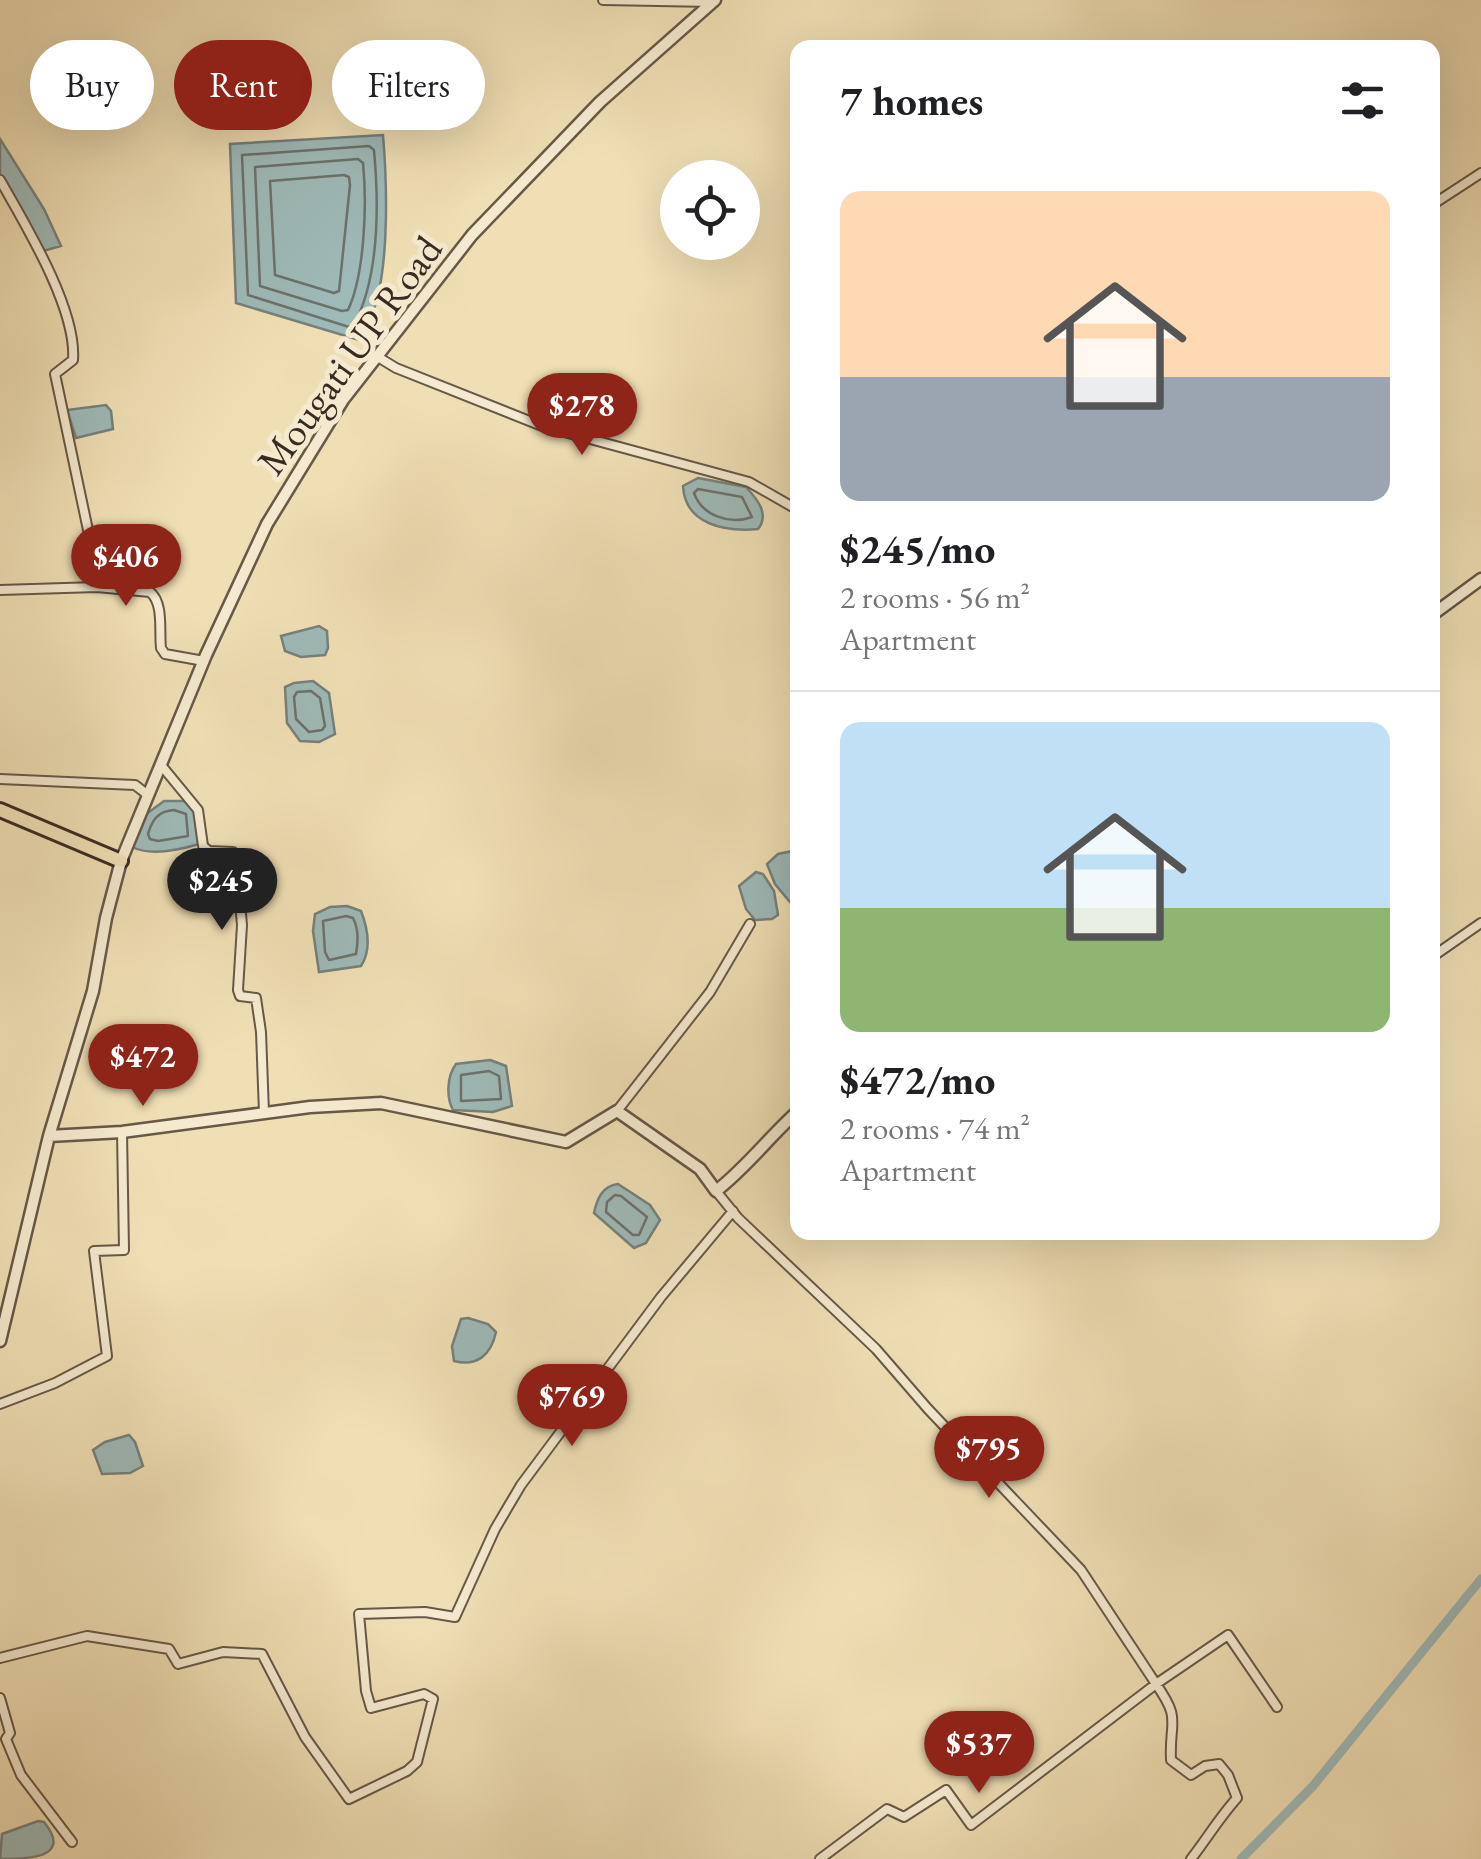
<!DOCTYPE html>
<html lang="en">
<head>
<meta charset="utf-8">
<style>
  body { margin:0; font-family:"EB Garamond",serif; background:#f2f2f2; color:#202124; height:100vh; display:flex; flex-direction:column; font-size:38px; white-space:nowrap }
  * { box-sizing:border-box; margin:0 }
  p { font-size:32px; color:#757577 }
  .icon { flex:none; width:55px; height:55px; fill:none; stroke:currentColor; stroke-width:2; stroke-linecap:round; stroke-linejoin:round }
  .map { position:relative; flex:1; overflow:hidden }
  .panel { position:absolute; left:790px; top:40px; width:650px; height:1200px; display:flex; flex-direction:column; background:#fff; border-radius:20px; box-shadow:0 10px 40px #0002 }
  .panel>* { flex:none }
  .guide { position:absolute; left:30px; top:40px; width:610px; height:90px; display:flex; gap:20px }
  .buttons { position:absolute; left:660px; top:160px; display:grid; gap:20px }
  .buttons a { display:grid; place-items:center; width:100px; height:100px; border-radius:50%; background:#fff; box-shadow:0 10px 40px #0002; font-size:50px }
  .price { position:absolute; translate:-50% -85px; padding:0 22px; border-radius:35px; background:#8f2418; color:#fff; font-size:32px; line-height:65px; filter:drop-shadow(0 2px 5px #0008) }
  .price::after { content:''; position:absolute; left:50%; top:60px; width:30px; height:22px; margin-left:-15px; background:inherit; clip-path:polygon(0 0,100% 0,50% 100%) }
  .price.on { background:#222; color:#fff }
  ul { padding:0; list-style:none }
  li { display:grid; align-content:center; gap:20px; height:530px; padding:0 50px }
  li+li { border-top:2px solid #e0e0e0 }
  li span { display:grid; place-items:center; height:310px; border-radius:20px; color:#555 }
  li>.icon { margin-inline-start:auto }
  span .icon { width:180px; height:180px; fill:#fffc; stroke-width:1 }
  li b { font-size:42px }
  h2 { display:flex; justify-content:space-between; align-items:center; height:120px; padding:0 50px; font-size:42px }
  .tag { padding:0 35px; border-radius:45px; background:#fff; box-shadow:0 10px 40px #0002; font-size:35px; line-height:90px }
  .tag.on { background:#8f2418; color:#fff }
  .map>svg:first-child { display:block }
  .water { fill:#9ebab8; stroke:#76817c; stroke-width:2.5 }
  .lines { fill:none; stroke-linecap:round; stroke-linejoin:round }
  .shore { stroke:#6c726d; stroke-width:2.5 }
  .canal { stroke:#9ebab8; stroke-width:9 }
  .minor-casing { stroke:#675847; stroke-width:12 }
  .tertiary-casing { stroke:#675847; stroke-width:15 }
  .primary-casing { stroke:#392b22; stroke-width:18 }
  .minor { stroke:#f5eacf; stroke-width:8 }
  .tertiary { stroke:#f5eacf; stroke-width:10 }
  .primary { stroke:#f0dfb5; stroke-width:12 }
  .labels { text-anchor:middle; stroke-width:10; stroke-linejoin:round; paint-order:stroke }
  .street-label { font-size:40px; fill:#392b22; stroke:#f5eacf }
</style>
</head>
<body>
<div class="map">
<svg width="1481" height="1859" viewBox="0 0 1481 1859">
  <rect width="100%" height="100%" fill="#f0dfb5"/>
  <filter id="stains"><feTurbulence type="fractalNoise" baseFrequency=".002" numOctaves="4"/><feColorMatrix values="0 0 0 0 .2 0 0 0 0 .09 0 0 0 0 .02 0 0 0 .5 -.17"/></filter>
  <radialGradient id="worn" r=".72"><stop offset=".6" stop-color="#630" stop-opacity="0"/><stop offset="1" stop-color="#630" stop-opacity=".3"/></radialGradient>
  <path class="water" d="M383,135C387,182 389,258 376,303C372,316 364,328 359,340L236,303L230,144Z
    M0,139L44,209L61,246L43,251L0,175Z
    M106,405L111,411L113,429L76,438L67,410Z
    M698,478L746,487C757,499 770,514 758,529C726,532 685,525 683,486Z
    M319,626L327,631L328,648L325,655L301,657L285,651L281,636Z
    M313,681L329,693L335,734L319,742L300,741L287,723L285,687L294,683Z
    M164,801H184L196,810L199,844C179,850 150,856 132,847L145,815Z
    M797,850V900L790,902L775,884L767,864L778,854Z
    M756,872L763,874L774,891L778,915L772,919L755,920L746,909L739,886Z
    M347,906L361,911C368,929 372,949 361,966L319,972L313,931L315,914L330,907Z
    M490,1060L506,1066L512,1106L493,1112L453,1110C446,1097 447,1076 456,1064Z
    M618,1184L650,1205L660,1220L646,1243L634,1248L594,1213C597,1199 602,1186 618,1184Z
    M468,1318L488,1324L496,1332C491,1355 477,1367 454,1361L452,1346L461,1319Z
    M129,1435L135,1442L143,1466L130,1473L102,1474L93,1450L105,1442Z
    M38,1821L44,1822C74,1859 26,1859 0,1859L2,1834Z"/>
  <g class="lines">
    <path class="shore" d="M369,146L374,150C379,205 380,275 354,325L349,327L248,295L242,155Z
      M358,159L363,163C367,202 365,274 348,310L342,311L260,286L255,167Z
      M344,175L349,177L350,185L339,291L334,293L275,275L270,181Z
      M698,489L742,497L752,517C730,525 702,516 694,493Z
      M311,691L320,698L325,726L322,730L309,732L296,719L294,697L297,692Z
      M174,810L186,814L188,836L158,841L150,839L148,834C152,820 158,811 174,810Z
      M346,916L353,918C359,930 358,941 356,954L329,960L325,952L323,921Z
      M489,1071L499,1076L501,1099L461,1101V1075Z
      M615,1195L621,1196L647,1217L639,1235H633L606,1212L607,1202Z"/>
    <path class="canal" d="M1241,1859L1313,1786L1481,1579"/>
    <defs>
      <path id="minor" d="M603,0L713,2
        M0,180C25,224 77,309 73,360L55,374L92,549L97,587
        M1432,205L1481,173
        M378,357L396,368L542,426L749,482L798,510
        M0,590L97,587L150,592C164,603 159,631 161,648L165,654L204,661
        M161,765L198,810L203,846L209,851L233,852L236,857L242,925L238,990L240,996L256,998L261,1032L264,1113
        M0,779L135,785L148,795
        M1432,957L1481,923
        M617,1111L710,992L750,924
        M716,1191L738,1218L876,1349L928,1409L1081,1570L1156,1684L1228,1635L1277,1707
        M0,1404L55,1383L107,1356L94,1251L124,1250L122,1132
        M0,1658L87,1636L169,1649L178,1664L223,1652L262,1654L305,1737L349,1799L407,1771L417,1762L433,1699L424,1694L371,1708L366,1691L359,1614L425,1612L455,1617L495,1529L521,1485L661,1297L733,1211
        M0,1698L10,1733L6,1739L21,1775L72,1842
        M820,1859L887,1809L904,1817L946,1790L971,1825L1156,1684C1182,1721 1169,1720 1171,1760L1191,1775L1205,1766L1219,1764L1228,1775L1237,1798C1219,1818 1206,1840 1191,1859"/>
      <path id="tertiary" d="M1432,615L1481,579
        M49,1136L122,1132L310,1107L381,1103L566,1142L617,1111L700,1169L716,1191C746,1168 769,1137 798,1111
        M0,1341L49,1136L93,991L106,918L121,861L206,655L267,524L343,400L472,235L600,102L715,0"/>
      <path id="primary" d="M0,810L121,861"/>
    </defs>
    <use href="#minor" class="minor-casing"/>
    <use href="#tertiary" class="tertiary-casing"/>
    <use href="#primary" class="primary-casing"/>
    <use href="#minor" class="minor"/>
    <use href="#tertiary" class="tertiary"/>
    <use href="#primary" class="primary"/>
  </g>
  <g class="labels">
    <g class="street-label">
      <text transform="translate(349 355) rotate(-54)" y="14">Mougati UP Road</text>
    </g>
  </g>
  <rect width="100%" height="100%" filter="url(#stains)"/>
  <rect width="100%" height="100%" fill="url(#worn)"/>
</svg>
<div class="buttons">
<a><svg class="icon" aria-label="locate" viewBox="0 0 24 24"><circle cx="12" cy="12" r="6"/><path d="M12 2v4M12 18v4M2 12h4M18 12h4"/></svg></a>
</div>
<b class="price" style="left:582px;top:458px">$278</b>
<b class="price" style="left:126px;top:609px">$406</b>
<b class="price on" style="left:222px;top:933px">$245</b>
<b class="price" style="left:143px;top:1109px">$472</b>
<b class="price" style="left:572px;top:1449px">$769</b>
<b class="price" style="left:989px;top:1501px">$795</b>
<b class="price" style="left:979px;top:1796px">$537</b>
<div class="guide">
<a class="tag">Buy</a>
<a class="tag on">Rent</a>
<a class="tag">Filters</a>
</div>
<section class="panel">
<h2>7 homes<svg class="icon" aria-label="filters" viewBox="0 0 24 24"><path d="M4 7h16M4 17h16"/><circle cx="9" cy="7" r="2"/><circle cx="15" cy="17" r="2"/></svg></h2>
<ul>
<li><span style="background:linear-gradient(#ffd9b3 60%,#9aa5b1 0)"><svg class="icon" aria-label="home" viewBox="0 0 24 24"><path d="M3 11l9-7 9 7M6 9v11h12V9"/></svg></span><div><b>$245/mo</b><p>2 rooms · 56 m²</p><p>Apartment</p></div></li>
<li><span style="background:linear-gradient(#bfe0f5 60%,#8fb573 0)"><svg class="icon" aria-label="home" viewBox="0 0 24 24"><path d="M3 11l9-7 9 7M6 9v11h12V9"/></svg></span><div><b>$472/mo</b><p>2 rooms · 74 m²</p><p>Apartment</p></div></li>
</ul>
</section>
</div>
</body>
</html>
